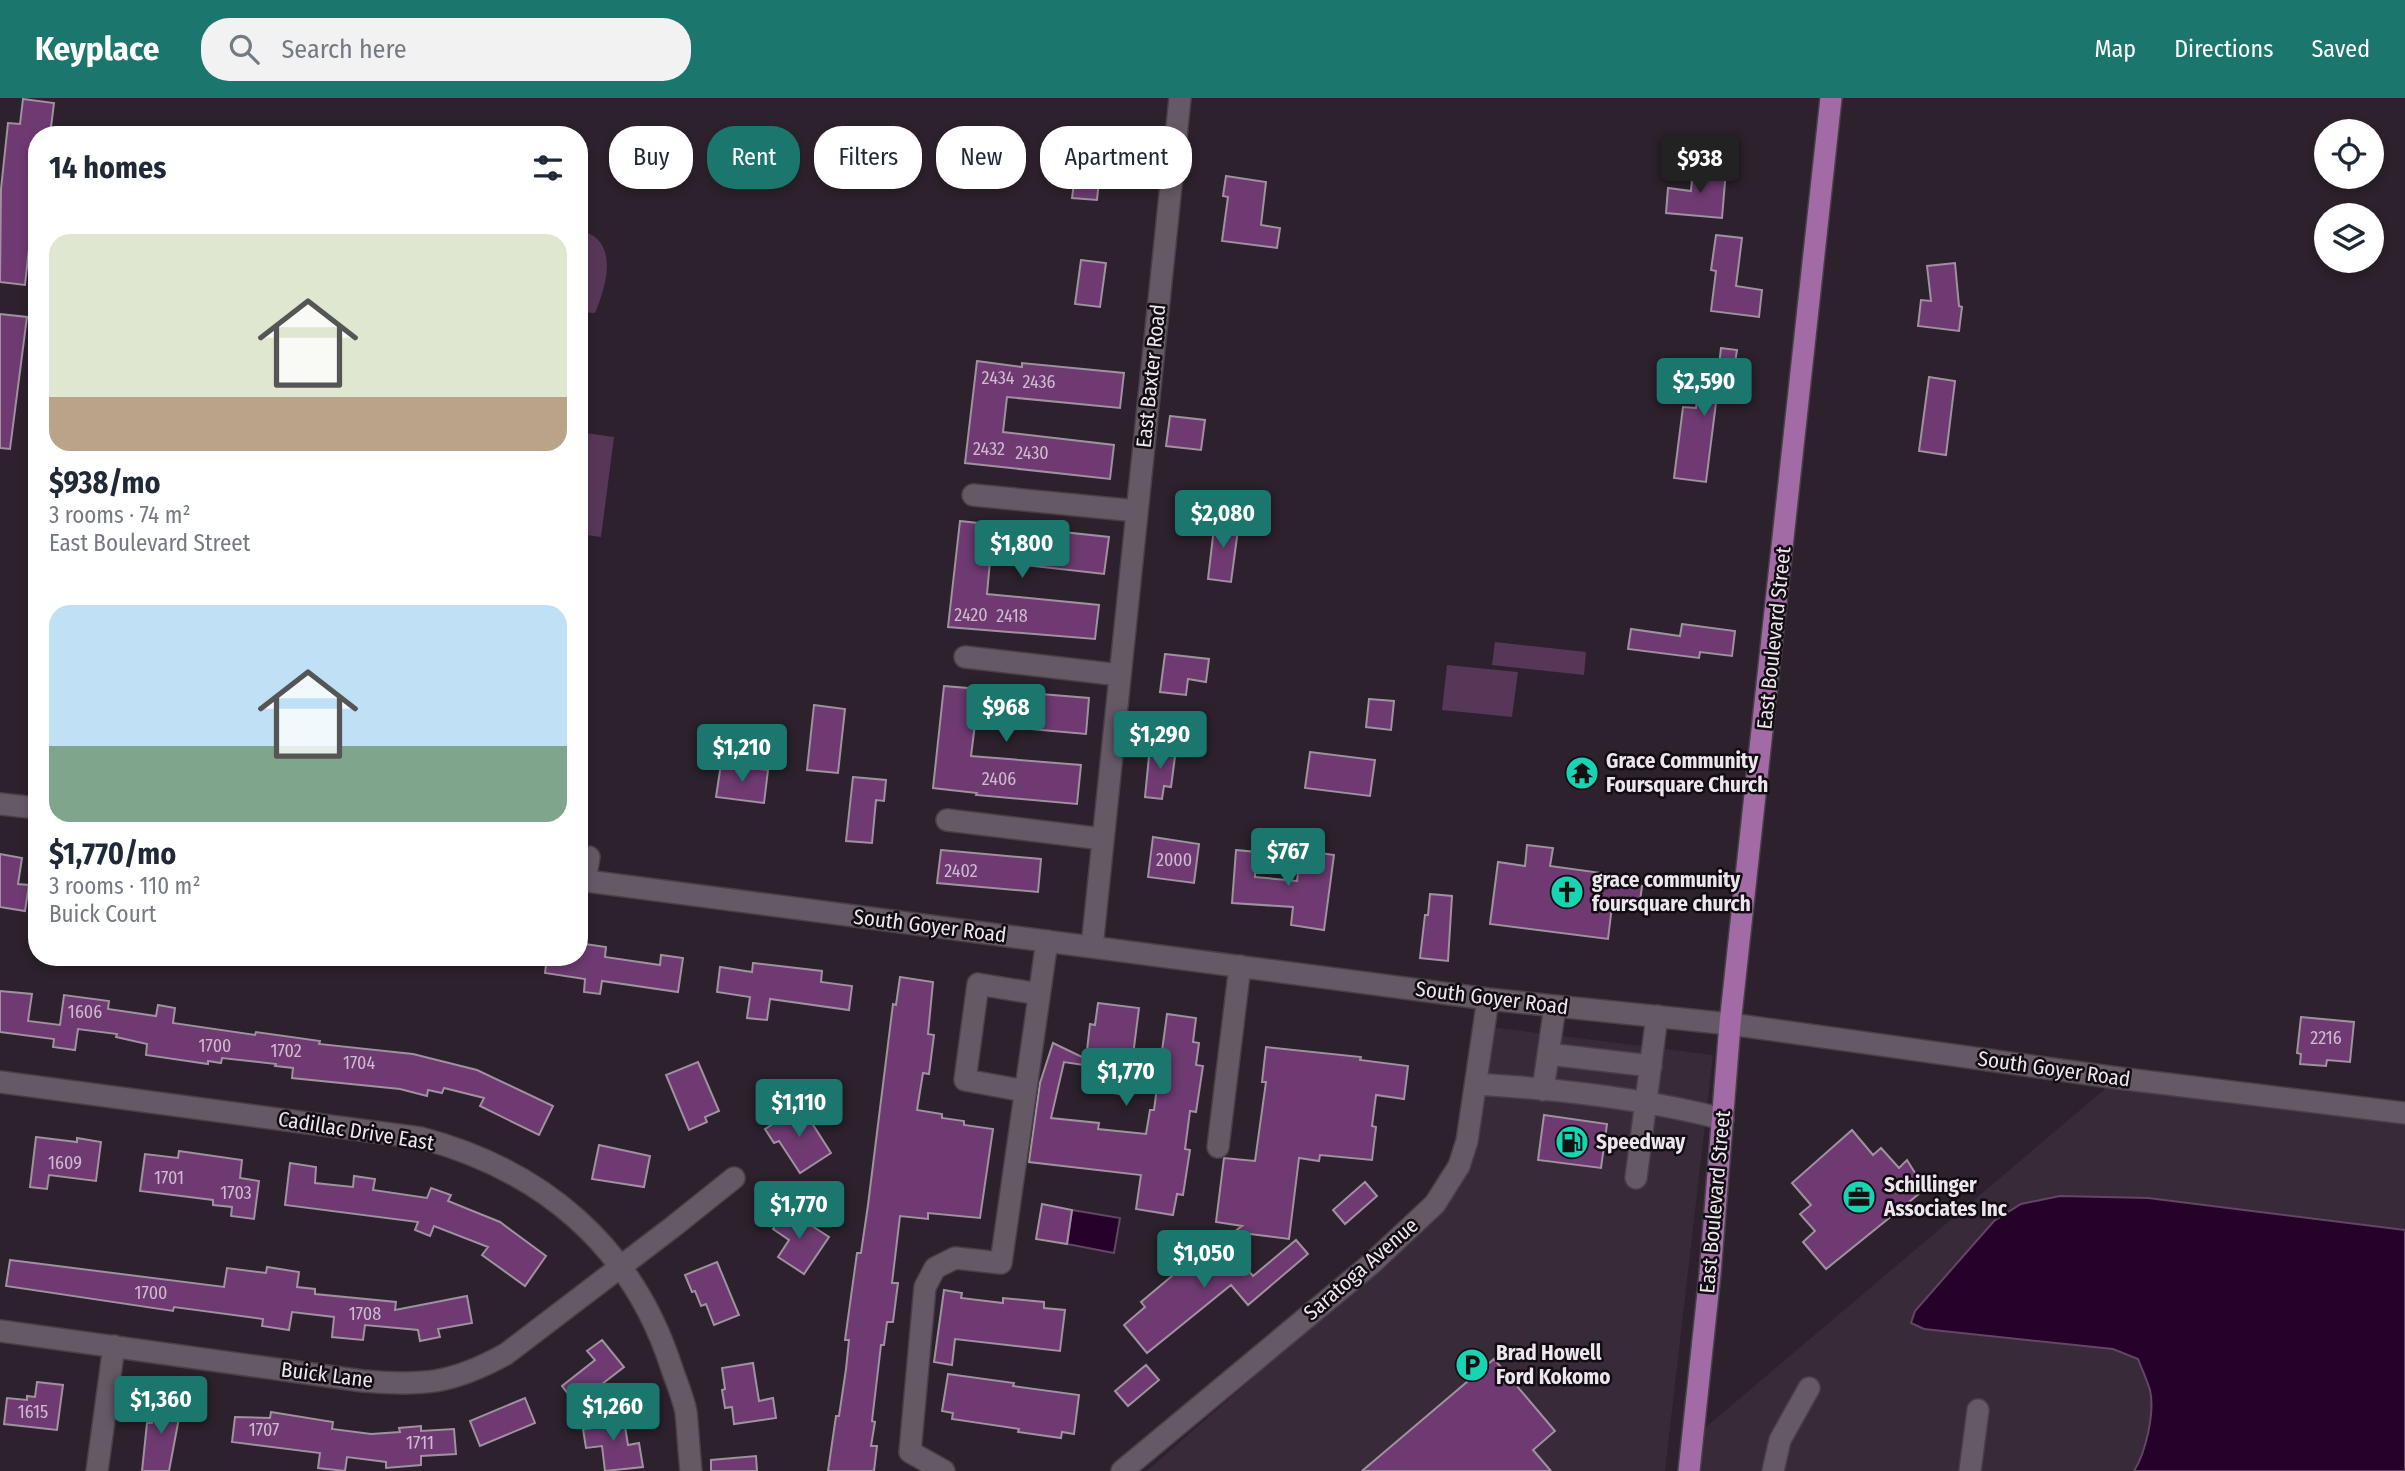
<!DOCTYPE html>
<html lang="en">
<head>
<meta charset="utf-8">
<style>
  body { margin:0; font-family:"Fira Sans Condensed",sans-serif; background:#f2f2f3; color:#1f2937; height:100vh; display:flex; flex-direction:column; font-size:26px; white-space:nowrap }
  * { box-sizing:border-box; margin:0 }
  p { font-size:23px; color:#747a83 }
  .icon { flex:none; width:38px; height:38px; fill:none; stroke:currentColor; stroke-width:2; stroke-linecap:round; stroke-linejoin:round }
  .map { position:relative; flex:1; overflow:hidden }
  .details { position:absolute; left:28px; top:28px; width:560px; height:840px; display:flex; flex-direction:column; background:#fff; border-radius:28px; box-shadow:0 4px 10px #0003 }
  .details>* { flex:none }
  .banner { position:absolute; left:609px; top:28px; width:665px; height:63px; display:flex; gap:14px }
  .buttons { position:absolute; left:2314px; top:21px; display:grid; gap:14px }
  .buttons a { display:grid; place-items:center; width:70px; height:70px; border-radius:50%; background:#fff; box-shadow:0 4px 10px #0003; font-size:35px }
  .price { position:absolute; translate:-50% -60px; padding:0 16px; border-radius:7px; background:#1b766e; color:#fff; font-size:23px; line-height:46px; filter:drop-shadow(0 2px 4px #0008) }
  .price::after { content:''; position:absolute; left:50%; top:42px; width:21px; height:16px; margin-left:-10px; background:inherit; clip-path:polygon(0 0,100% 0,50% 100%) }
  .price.active { background:#222; color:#fff }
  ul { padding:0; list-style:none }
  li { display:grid; align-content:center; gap:14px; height:371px; padding:0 21px }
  li span { display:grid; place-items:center; height:217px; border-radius:21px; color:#555 }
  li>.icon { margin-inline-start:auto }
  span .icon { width:126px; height:126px; fill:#fffc; stroke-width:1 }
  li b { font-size:30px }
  h2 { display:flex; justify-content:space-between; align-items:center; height:84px; padding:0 21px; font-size:30px }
  .tag { padding:0 24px; border-radius:28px; background:#fff; box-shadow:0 4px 10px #0003; font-size:24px; line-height:63px }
  .tag.active { background:#1b766e; color:#fff }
  header { display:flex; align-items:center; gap:42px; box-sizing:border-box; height:98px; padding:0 35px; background:#1b766e; color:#fff }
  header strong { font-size:33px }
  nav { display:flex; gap:38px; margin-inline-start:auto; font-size:24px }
  .search { width:490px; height:63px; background:#f2f2f3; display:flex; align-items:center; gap:18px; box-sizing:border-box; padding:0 24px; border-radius:28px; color:#747a83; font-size:26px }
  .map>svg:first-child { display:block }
  .built { fill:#392a3a }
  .green { fill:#573758 }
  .water { fill:#260129; stroke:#624664; stroke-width:2 }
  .building { fill:#6e3a71; stroke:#9f919f; stroke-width:2 }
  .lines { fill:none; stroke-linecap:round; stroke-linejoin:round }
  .minor-casing { stroke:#484049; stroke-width:24 }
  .major-casing { stroke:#484049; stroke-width:24 }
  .minor { stroke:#665966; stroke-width:21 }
  .major { stroke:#a36ba6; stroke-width:21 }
  .labels { text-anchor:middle; stroke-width:5; stroke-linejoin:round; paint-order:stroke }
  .number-label { font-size:18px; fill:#cebbcf }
  .street-label { font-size:21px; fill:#eee6ee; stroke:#110d12 }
  .poi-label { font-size:21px; font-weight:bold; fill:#eee6ee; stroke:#110d12; text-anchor:start }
</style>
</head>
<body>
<header>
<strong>Keyplace</strong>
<div class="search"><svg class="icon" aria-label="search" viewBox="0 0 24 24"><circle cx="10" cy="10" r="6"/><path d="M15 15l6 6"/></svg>Search here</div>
<nav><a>Map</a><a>Directions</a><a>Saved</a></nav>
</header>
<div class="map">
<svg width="2405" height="1373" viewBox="0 0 2405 1373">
  <rect width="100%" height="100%" fill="#2c212c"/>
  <path class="built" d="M1491,929L1713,957L1665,1373H1147L1440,1115Z
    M2118,980L2405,1015V1373H1689L1693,1340Z"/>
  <path class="green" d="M579,132C620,141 607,187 595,215L579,214Z
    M579,334L614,339L601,439L579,436Z
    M1495,544L1586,554L1584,577L1492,567Z
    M1447,567L1518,574L1512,619L1442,612Z"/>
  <path class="water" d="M2060,1098L2148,1100L2405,1132V1373H2134C2146,1354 2155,1314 2150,1292C2147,1282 2142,1271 2138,1261L2113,1251L1924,1231L1911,1225L1915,1213L1994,1123L2021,1106Z
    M1072,1112L1120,1120L1114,1155L1067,1146Z"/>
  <path class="building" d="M23,1L54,5L50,37H37V122H32L25,187L0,184L1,91L8,25L20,26Z
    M1693,69L1726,72L1722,120L1666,115L1668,90L1691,93Z
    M1076,70L1100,72L1097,102L1072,100Z
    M1226,78L1266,84L1261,127L1280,130L1277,150L1222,143L1228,99L1223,98Z
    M1716,137L1742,140L1736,188L1762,192L1759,219L1711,213L1716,173L1711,172Z
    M1081,162L1106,165L1100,209L1075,206Z
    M1955,165L1959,208L1962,209L1959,233L1918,228L1921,202L1931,203L1927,168Z
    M0,216L27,219L10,351L0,350Z
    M1721,250L1737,252L1734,271L1741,272V275L1739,289H1732V291L1718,289L1706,384L1674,380L1683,309L1696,310L1702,266L1719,268Z
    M977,263L1022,269V265L1124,275L1120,310L1007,299L1003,334L1114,347L1110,381L965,365Z
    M1929,279L1955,283L1946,357L1919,353Z
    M1170,318L1205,322L1201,352L1166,348Z
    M1215,421L1239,424L1231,484L1208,481Z
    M960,423L1109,439L1104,476L990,463L987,496L1099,507L1095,541L948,529Z
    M1682,526L1735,533L1732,558L1700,554L1699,560L1628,551L1631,531L1680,538Z
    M1165,556L1209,561L1206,584L1188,581L1186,597L1160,594Z
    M944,588L1089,600L1086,636L975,626L971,658L1081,667L1077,706L976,697L977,695L933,690Z
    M1369,601L1394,603L1391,632L1366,629Z
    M814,607L845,611L838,675L807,672Z
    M1150,648L1176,651L1171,689L1164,688L1162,701L1145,699Z
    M1310,654L1375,662L1370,698L1305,690Z
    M721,666L768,672L764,705L716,699Z
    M853,679L886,682L884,703L876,702L872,745L846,743Z
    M1153,739L1199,746L1194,785L1148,779Z
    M1527,747L1553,750L1550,768L1616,777L1615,784L1642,788L1639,811L1612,808L1608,841L1490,826L1498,764L1525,768Z
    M941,752L1041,761L1038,794L937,785Z
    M1236,752L1257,754L1255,779L1297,783L1301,752L1334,757L1324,832L1291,827L1293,809L1232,805Z
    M0,756L22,760L18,786L29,787L25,813L0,809Z
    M1430,796L1452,798L1448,863L1420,860L1425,817H1428Z
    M585,846L606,849L605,859L660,867L661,857L683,860L678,894L602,883L600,896L584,894L585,881L545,875L547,859H579V849L584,850Z
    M753,865L822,873L821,884L852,888L849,912L770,901L767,922L747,920L750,899L717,894L720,869L752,874Z
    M900,879L933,884L928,936L934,937L929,976L923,975L917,1012L942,1016V1020L964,1023V1027L993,1031L980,1120L928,1115V1121L900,1118L892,1185H898L893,1224H887L884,1247H881L872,1323L875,1324L871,1348H877L874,1373H828L836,1318H839L846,1271L849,1242H845L857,1155H861L868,1107L893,906L896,907Z
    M0,893L32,896L28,923L60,927L64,897L109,903L108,911L156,918L158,907L175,910L173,925L255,937L256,934L320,943L319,946L413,956L477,972L553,1008L539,1037L480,1008L484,1000L444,990L442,995L428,992L427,998L400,991L292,980L293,970L275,968L276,966L222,960L221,965L208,963V966L146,957L147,946L116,939L117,936L78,931L75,952L53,949L54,941L0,934Z
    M1098,905L1139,910L1128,997L1088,992L1091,968L1064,964L1051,1020L1099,1025L1098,1031L1146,1036L1150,1012H1154L1167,916L1196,920L1193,944L1199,945L1196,967L1203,968L1196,1014L1190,1013L1185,1051L1190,1052L1183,1097L1177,1096L1173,1117L1136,1111L1141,1077L1029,1064L1040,985L1053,945L1086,961L1090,926L1095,927Z
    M2301,919L2354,924L2350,964L2327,962L2326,968L2300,966L2301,956L2297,955Z
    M1266,949L1361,959L1360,962L1408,968L1404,1001L1376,997L1372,1028L1376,1029L1372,1062L1320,1057L1319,1063L1299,1060L1289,1141L1234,1134L1242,1128L1216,1124L1224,1060L1255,1063L1266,984H1262Z
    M698,964L719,1013L705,1019L707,1024L689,1032L666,977Z
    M801,1008L831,1055L800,1075L779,1043L774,1045L765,1031Z
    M1544,1017L1607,1026L1601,1070L1538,1062Z
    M1852,1032L1873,1057L1881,1050L1899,1070L1907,1062L1925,1091L1826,1171L1803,1144L1815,1133L1800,1116L1811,1107L1792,1085Z
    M36,1039L77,1044V1040L101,1044L96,1083L49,1077L47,1091L30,1089Z
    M599,1047L650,1058L644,1089L592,1081Z
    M179,1053L242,1062L240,1080L259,1083L254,1121L231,1118L232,1109L213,1107V1102L140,1093L145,1056L178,1060Z
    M290,1065L316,1069L315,1085L353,1089L354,1078L375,1081L373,1092L427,1100L431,1090L451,1097L448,1103L500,1124L546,1158L525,1188L482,1157L488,1149L434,1128L430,1138L415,1132L418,1124L285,1107Z
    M1365,1084L1377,1098L1345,1126L1333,1112Z
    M1042,1106L1072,1112L1067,1146L1036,1141Z
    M786,1111L829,1139L804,1176L778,1159L789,1142L773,1131Z
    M1296,1142L1308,1156L1248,1207L1231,1187L1147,1255L1124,1227L1145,1209L1141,1204L1197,1157L1201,1162L1223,1143L1253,1178Z
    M10,1162L224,1189L227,1170L266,1175L267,1169L299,1174L297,1189L315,1191V1196L396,1204L395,1212L467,1198L472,1225L438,1231L440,1239L420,1243L418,1232L365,1227L363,1242L332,1239L334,1219L292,1214L289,1232L262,1228L263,1221L174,1209L173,1213L6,1188Z
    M717,1164L739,1217L714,1227L706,1206L701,1208L695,1193L692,1194L685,1177Z
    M944,1192L962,1195L961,1200L1003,1205V1200L1044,1204V1210L1065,1212L1060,1253L955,1241L952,1267L934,1264Z
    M602,1242L624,1269L576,1306L562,1288L595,1262L587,1253Z
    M1494,1261L1555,1333L1533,1352L1551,1373H1362Z
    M753,1265L759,1303L773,1300L776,1320L734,1326L732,1309L725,1310L722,1292L725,1291L722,1270Z
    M1146,1267L1159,1282L1128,1308L1115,1293Z
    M948,1276L1014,1285L1013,1288L1079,1297L1074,1336L1062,1334L1061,1340L1018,1334L1019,1331L952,1321L953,1315L942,1313Z
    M37,1284L63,1287L57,1332L4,1326L7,1300L27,1302V1298L35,1299Z
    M156,1300L182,1304L169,1373H142L147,1325H152Z
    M525,1300L535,1325L480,1348L470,1323Z
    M271,1314L333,1324L332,1331L371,1336L400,1334L399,1330L421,1328V1333L454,1331L456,1356L421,1358V1367L386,1370V1364L347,1359L345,1373L318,1370L320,1355L232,1344L235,1319L270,1320Z
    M623,1316L628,1347L639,1345L643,1369L605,1373L602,1348L586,1350L583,1331L594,1330L588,1322Z
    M756,1358L757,1373H711V1362Z"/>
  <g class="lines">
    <defs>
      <path id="minor" d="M973,397L1137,413
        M965,559L1120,577
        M0,706L37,710
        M947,722L1103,741
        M579,782L1488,901L1730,926L2118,980L2405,1015
        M585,782L589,759
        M1092,849L1180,0
        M1548,956L1651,968
        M0,984L421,1040C542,1072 632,1148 671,1268C676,1283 683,1299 686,1314C688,1334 689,1354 691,1373
        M1476,986C1558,991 1643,1000 1723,1021
        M1543,992L1555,908
        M1025,993L965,982L978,886L1039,896
        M1218,1049L1240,868
        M1636,1080L1657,918
        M0,1233L363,1283C423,1288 452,1286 506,1256L674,1128L734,1080
        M97,1373L114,1248
        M944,1373L910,1354L925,1189L935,1170L955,1160L1001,1165L1047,843
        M1122,1373L1371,1166L1435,1106L1459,1068L1467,1043L1488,901
        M1773,1373L1780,1342L1809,1290
        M1970,1373L1978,1312"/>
      <path id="major" d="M1689,1373L1710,1176L1730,926L1831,0"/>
    </defs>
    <use href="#minor" class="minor-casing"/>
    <use href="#major" class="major-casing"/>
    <use href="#minor" class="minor"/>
    <use href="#major" class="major"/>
  </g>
  <defs>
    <symbol id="temple-disc" viewBox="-11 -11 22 22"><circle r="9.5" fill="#17d5b2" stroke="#110d12"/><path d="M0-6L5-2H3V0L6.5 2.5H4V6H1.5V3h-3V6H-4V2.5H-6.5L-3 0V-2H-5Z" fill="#111"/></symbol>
    <symbol id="church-disc" viewBox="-11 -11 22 22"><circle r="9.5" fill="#17d5b2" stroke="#110d12"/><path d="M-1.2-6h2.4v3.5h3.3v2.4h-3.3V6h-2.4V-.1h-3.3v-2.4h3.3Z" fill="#111"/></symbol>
    <symbol id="fuel-disc" viewBox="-11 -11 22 22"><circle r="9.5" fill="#17d5b2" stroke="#110d12"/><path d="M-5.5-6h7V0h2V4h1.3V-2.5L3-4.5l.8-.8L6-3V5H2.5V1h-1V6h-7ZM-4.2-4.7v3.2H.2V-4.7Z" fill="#111"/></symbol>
    <symbol id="office-disc" viewBox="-11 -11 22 22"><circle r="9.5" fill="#17d5b2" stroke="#110d12"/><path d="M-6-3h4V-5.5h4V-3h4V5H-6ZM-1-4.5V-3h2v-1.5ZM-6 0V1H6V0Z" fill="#111"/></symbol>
    <symbol id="parking-disc" viewBox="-11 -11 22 22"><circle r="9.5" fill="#17d5b2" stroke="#110d12"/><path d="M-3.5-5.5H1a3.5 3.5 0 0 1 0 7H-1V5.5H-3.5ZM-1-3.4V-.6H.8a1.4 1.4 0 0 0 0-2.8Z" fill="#111"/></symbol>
  </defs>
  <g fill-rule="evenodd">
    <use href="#temple-disc" x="1563" y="656" width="38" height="38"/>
    <use href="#church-disc" x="1548" y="775" width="38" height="38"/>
    <use href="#fuel-disc" x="1553" y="1025" width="38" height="38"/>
    <use href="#office-disc" x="1840" y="1080" width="38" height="38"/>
    <use href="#parking-disc" x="1453" y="1248" width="38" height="38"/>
  </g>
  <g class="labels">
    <g class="number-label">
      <text x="998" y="286">2434</text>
      <text x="1039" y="290">2436</text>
      <text x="989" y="357">2432</text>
      <text x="1032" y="361">2430</text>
      <text x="971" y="523">2420</text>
      <text x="1012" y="524">2418</text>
      <text x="999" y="687">2406</text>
      <text x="1174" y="768">2000</text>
      <text x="961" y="779">2402</text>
      <text x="85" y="920">1606</text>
      <text x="2326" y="946">2216</text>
      <text x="215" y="954">1700</text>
      <text x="286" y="959">1702</text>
      <text x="359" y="971">1704</text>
      <text x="65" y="1071">1609</text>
      <text x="169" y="1086">1701</text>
      <text x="236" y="1101">1703</text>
      <text x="151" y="1201">1700</text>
      <text x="365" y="1222">1708</text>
      <text x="33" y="1320">1615</text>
      <text x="264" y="1338">1707</text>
      <text x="420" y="1351">1711</text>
    </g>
    <g class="street-label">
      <text transform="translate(1151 278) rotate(-84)" y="7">East Baxter Road</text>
      <text transform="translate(1774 540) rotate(-84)" y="7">East Boulevard Street</text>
      <text transform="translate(930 828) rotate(7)" y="7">South Goyer Road</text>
      <text transform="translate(1492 900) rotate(7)" y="7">South Goyer Road</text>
      <text transform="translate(2054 971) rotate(8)" y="7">South Goyer Road</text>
      <text transform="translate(356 1033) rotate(9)" y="7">Cadillac Drive East</text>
      <text transform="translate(1715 1104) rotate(-85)" y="7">East Boulevard Street</text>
      <text transform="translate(1361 1171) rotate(-41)" y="7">Saratoga Avenue</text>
      <text transform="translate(327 1277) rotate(7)" y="7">Buick Lane</text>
    </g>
    <g class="poi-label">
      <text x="1606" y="670">Grace Community<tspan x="1606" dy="24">Foursquare Church</tspan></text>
      <text x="1592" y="789">grace community<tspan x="1592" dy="24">foursquare church</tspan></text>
      <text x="1596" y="1051">Speedway</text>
      <text x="1884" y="1094">Schillinger<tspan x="1884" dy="24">Associates Inc</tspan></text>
      <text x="1496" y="1262">Brad Howell<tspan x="1496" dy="24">Ford Kokomo</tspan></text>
    </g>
  </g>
</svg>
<div class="buttons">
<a><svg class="icon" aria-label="locate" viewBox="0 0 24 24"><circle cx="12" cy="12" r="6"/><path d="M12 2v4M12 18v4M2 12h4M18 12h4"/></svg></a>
<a><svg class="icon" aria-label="layers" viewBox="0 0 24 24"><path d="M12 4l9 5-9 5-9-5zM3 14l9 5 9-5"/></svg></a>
</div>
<b class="price active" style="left:1700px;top:97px">$938</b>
<b class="price" style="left:1704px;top:320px">$2,590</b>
<b class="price" style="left:1223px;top:452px">$2,080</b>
<b class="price" style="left:1022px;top:482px">$1,800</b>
<b class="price" style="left:1006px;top:646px">$968</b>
<b class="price" style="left:1160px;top:673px">$1,290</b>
<b class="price" style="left:742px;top:686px">$1,210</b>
<b class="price" style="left:1288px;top:790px">$767</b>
<b class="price" style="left:1126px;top:1010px">$1,770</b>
<b class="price" style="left:799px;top:1041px">$1,110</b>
<b class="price" style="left:799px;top:1143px">$1,770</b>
<b class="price" style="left:1204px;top:1192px">$1,050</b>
<b class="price" style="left:161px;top:1338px">$1,360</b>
<b class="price" style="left:613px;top:1345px">$1,260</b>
<div class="banner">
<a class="tag">Buy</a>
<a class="tag active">Rent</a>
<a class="tag">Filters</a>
<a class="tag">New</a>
<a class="tag">Apartment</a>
</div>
<section class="details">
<h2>14 homes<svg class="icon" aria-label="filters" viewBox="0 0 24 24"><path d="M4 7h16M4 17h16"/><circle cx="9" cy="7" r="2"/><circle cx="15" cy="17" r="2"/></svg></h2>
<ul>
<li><span style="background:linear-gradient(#dfe7d0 75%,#b9a48a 0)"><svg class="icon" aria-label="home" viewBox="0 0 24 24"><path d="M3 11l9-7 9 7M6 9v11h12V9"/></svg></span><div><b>$938/mo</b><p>3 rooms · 74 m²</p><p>East Boulevard Street</p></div></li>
<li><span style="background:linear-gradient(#bfe0f5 65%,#7fa58c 0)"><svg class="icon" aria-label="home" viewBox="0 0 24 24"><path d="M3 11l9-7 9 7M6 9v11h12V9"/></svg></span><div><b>$1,770/mo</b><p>3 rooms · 110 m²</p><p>Buick Court</p></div></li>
</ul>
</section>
</div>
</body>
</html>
